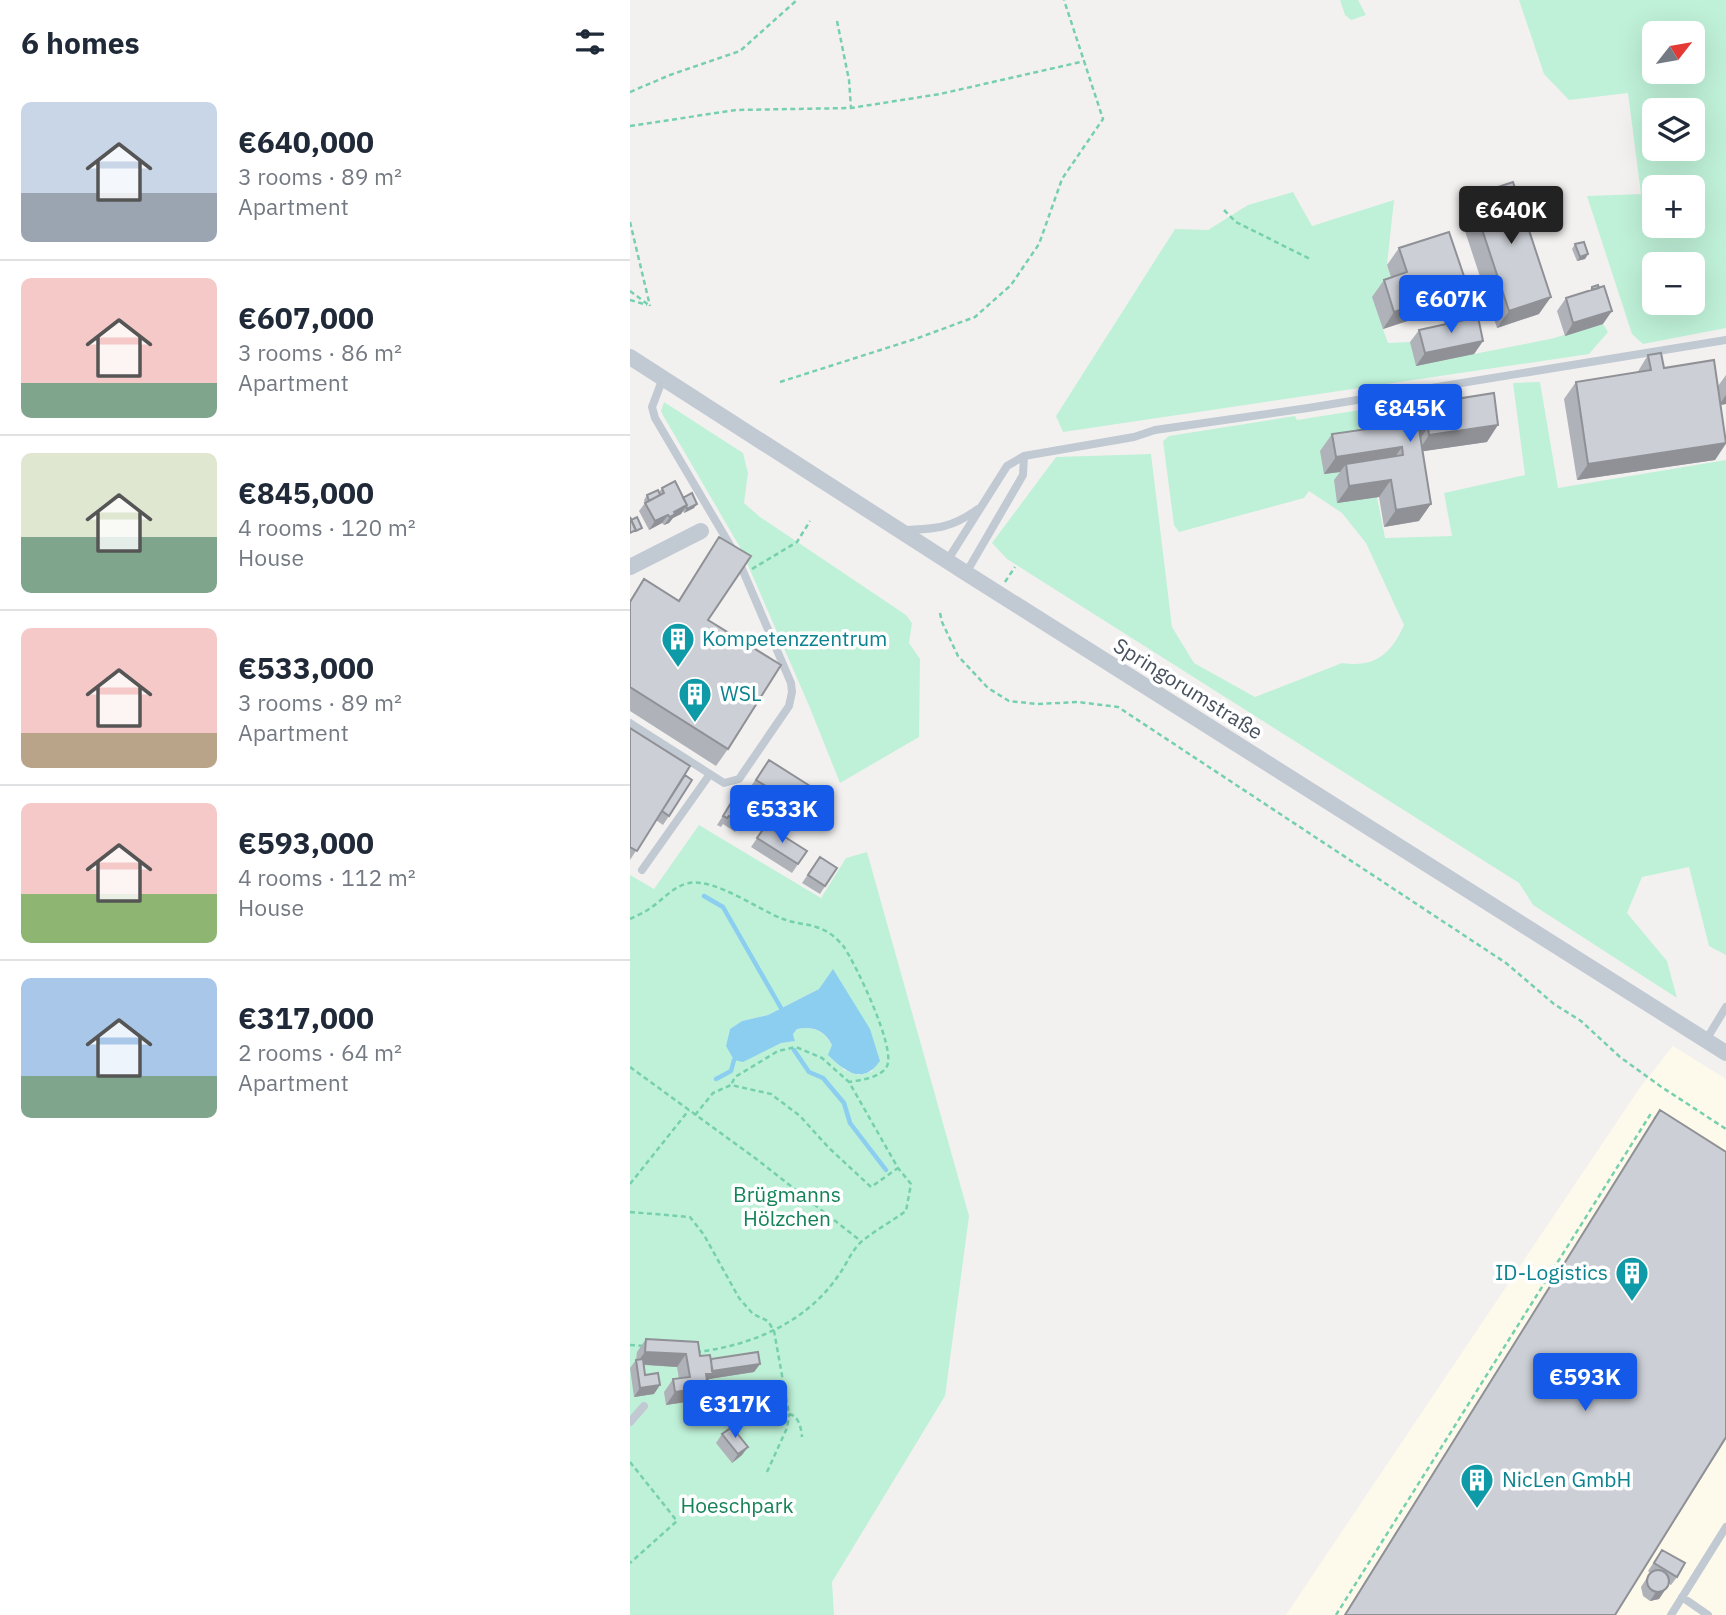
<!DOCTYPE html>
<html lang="en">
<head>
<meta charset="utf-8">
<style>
  body { margin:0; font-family:"IBM Plex Sans",sans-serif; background:#f2f2f3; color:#1f2937; height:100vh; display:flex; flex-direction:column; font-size:26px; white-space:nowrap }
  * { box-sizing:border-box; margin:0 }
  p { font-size:23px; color:#747a83 }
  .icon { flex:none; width:38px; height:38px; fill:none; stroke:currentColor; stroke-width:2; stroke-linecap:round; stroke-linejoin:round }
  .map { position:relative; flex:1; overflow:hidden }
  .drawer { display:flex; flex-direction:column; background:#fff; width:630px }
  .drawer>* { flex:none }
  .needle { width:46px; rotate:59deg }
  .fabs { position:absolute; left:1012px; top:21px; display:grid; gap:14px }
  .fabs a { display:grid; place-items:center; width:63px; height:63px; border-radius:10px; background:#fff; box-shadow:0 7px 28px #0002; font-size:35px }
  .price { position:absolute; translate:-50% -60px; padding:0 16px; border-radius:7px; background:#1559e9; color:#fff; font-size:23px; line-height:46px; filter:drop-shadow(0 2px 4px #0008) }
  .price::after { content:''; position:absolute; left:50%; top:42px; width:21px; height:16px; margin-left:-10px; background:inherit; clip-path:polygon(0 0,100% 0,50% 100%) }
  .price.selected { background:#222; color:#fff }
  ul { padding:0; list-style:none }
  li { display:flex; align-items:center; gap:21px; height:175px; padding:0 21px }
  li+li { border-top:2px solid #e0e1e3 }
  li span { display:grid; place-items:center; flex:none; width:196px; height:140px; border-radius:10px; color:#555 }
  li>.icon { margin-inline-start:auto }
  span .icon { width:84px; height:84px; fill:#fffc; stroke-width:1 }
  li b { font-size:30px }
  h2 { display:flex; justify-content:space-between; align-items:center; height:84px; padding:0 21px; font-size:30px }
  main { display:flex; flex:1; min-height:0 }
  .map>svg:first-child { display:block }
  .commercial { fill:#fdfaeb }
  .green { fill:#bff1d8; fill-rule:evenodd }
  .water { fill:#8bceef }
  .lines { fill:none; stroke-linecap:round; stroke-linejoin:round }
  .stream { stroke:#8bceef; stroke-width:4.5 }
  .path { stroke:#76d0ae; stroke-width:2.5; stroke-dasharray:5 3.5; stroke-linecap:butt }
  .service { stroke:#c1c9d2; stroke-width:8 }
  .minor { stroke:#c1c9d2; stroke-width:16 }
  .wall { fill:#afb2b8 }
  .shaded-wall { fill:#8f9196 }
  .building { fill:#cccfd6; stroke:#8f9196; stroke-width:2 }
  .labels { text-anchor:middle; stroke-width:7; stroke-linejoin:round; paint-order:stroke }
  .culture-label { font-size:21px; fill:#0d838f; stroke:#fff; text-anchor:start }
  .street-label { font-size:21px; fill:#48515f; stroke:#fff }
  .park-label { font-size:21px; fill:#158359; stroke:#fff }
</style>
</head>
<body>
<main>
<section class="drawer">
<h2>6 homes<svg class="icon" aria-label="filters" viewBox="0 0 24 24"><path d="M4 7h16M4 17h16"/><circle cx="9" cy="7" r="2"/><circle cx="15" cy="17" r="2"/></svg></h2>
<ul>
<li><span style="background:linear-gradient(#c9d6e8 65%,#9aa5b1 0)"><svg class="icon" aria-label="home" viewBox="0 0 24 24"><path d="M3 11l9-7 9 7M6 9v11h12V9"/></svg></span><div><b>€640,000</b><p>3 rooms · 89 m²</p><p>Apartment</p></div></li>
<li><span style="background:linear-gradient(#f6c9c9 75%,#7fa58c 0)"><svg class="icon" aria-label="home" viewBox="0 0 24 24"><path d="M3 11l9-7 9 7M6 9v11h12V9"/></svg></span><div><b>€607,000</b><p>3 rooms · 86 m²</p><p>Apartment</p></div></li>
<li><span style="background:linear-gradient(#dfe7d0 60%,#7fa58c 0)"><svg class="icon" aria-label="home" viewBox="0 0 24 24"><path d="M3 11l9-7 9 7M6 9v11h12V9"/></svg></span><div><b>€845,000</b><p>4 rooms · 120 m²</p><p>House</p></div></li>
<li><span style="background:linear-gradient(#f6c9c9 75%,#b9a48a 0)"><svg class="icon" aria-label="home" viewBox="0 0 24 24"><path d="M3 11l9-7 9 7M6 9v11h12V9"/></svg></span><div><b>€533,000</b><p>3 rooms · 89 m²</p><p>Apartment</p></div></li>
<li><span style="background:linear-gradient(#f6c9c9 65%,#8fb573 0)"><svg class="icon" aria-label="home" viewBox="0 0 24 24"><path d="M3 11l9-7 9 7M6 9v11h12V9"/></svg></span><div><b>€593,000</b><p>4 rooms · 112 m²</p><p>House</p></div></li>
<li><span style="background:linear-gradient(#a9c7e8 70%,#7fa58c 0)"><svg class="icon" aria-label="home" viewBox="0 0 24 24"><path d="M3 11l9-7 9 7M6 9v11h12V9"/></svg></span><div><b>€317,000</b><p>2 rooms · 64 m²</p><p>Apartment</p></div></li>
</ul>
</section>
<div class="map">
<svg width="1096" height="1615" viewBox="0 0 1096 1615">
  <rect width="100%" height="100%" fill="#f3f1f0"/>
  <path class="commercial" d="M1043,1046L1096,1079V1615H656L1009,1089Z"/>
  <path class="green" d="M710,0H728L736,15L721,20L715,15Z
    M889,0H1096V328L1013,344L1002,334L957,196L1011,194L998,93L939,100L914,74ZM1024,33H1062V72H1024ZM1024,110H1062V149H1024ZM1062,187V226H1024V187ZM1062,264V303H1024V264Z
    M663,192L682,226L764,200L757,265L765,289L753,329L758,343L780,342L844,354L920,339L973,324L978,332L959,354L433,432L426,416L545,229L578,230L618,205Z
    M910,382L928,488L1096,460V955L1079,946L1059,867L1012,877L997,913L1037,961L1047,998L903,905L889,883L377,559L362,543L426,457L521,454L542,627L564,663L625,697L712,663C745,668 761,654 774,625L736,543L712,513L679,491L674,498L549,532L544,525L533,441L539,436L665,416L667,420L730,410L755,538L822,536L814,493L895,475L883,383Z
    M34,402L113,453L118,473L114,503L130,517L276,615L282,623L279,643L290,659L289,737L210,783L180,708L111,549L34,417L31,411Z
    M69,825L191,898L216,858L237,852L339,1216L315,1396L202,1582L204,1615H0V875L24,889ZM189,989L243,1071L229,1075L214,1070C203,1048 197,1023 167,1029L163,1034L165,1041L96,1046L100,1029L112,1021L138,1015Z"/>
  <path class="water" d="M203,969L240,1029L250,1061C232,1086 215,1071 198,1055L202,1045C194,1030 183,1026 167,1029L163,1034L165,1041L151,1043L113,1062L104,1060L96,1046L100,1029L112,1021L138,1015L189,989Z"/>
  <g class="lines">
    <path class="stream" d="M74,896L93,907L151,1008
      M164,1050L179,1072L193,1078L214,1103L220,1123L256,1170
      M86,1079L101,1071L104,1060"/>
    <path class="path" d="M207,21L219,80L221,108
      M0,92L40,75L110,51L167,0
      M0,126L106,110L221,108L310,94L455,61
      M594,210L606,222L682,260
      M0,222L20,306
      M0,291L20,306
      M0,300L17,305
      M150,382L288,338L345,317L381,285L409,244L432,179L473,119L434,0
      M122,569L167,542L180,521
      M375,582L385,567
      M310,613L312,622L328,656L358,688L379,701L407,704L448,702L488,707L876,963L924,1004L951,1021L990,1057L1030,1086L1096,1129
      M0,919C6,916 13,913 19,909C32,901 43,886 59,883C85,878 129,910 153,919C168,925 184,923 199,933C204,936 210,942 214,947C226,965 266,1048 257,1066C251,1078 230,1080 219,1082
      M0,1067L129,1161L232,1242
      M65,1115L83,1093L101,1085L141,1094L170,1116L199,1148L241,1187L268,1168
      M0,1184L59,1110
      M0,1212L60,1217L74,1235L109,1298L123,1314L138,1321L144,1331L159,1414C169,1416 171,1428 172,1437
      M0,1345L14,1346
      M66,1352C120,1346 176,1323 208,1276C217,1264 221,1251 232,1241C246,1230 262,1221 276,1211L281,1184L268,1168L219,1082L192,1058L166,1047L148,1051L105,1077L101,1085
      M0,1462L47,1521L0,1563
      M137,1472L157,1428L159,1414
      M706,1615L1020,1115L1027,1119"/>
    <path class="service" d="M275,530C306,529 322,528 348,509
      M317,561L377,466L394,456L504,437L525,430L678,408L1096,340
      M336,573L393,475L394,456
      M0,723L94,783L109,779L159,706L162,692L161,683L107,557L25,418L22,407L33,378
      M12,870L80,774
      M1076,1040L1096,1007
      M0,1422L14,1406
      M1052,1597L1078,1615
      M1041,1615L1096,1527"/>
    <path class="minor" d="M0,357L336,573L1096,1053
      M0,567L71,531"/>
  </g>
  <path class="wall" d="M841,196L909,314L867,328L829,213Z
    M945,244L958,254L955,259L947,261L942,249Z
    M769,248L826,305L753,329L742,297L754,280L761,277L757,265Z
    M962,287L973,324L935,336L927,311L936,298L959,291Z
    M789,330L853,341L844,354L786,366L780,342Z
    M1018,355L1034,368L1088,386L1096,375V404L1091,405L1096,444L1085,460L947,480L934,399L946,382L1007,373Z
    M750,411L857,442L793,451L789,521L754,527L749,497L707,503L704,480L710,472L694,474L690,451L702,434L738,429V427Z
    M32,488L53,498L64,508L54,513L53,511L51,514L43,518L39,523L34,525L32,523L19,530L9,511L15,503L14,500L17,495L29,492Z
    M89,537L78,620L98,749L86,766L0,711V600L14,579L48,601Z
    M0,728L55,775L39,816L33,825L26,820L0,860Z
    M139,760L180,786L158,818L117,792Z
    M101,803L117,813L105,832L93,824L91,827L87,825Z
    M136,825L177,851L162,873L121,847Z
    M190,857L207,868L190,894L172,883Z
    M1030,1110L1096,1152V1439L985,1615H714Z
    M16,1339L70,1356L81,1359L130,1364L124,1372L79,1379L77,1383L84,1387L81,1391L74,1392L69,1400L36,1405L34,1392L43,1379H49L47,1367L13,1365L15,1375L24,1394L4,1397L0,1368L6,1360L7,1352Z
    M94,1395L138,1396L135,1400L111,1405L108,1411L94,1413L91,1399Z
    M92,1434L112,1455L102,1463L86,1443Z
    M1032,1550L1047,1577L1041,1585L1039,1584L1029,1599L1020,1601L1013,1596L1011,1587L1020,1573L1018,1571Z"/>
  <path class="shaded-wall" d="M958,254L955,259L947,261L950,257Z
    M838,288L826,305L753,329L764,312Z
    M921,297L909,314L867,328L879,311Z
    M982,311L973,324L935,336L943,323Z
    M853,341L844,354L786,366L795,353Z
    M1096,395V404L1089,405Z
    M868,425L857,442L788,452L799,435Z
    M798,427L787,444L789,429Z
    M1096,443L1085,460L947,480L958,464Z
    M772,447L760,464H716L710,472L694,474L706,457Z
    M761,480L749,497L707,503L719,486Z
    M67,504L64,508L54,513L57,509Z
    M801,504L789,521L754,527L766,510Z
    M57,505L51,514L43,518L39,523L34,525L44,512Z
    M38,515L32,523L19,530L25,521Z
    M15,1352L56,1354L47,1367L6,1364Z
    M130,1364L124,1372L79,1379L74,1386L76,1374L82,1371Z
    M30,1385L24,1394L4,1397L10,1388Z
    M84,1387L81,1391L74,1392L69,1400L36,1405L45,1392Z
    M138,1396L135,1400L107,1406L110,1402Z
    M111,1406L108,1411L94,1413L97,1409Z
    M118,1447L112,1455L102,1463L108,1454Z
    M1035,1590L1029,1599L1020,1601L1026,1592Z"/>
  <path class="building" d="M883,182L921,297L879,311L841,196Z
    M819,232L838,288L764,312L754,280L777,272L769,248Z
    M954,242L958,254L950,257L945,244Z
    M968,285L969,288L962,290V287Z
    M974,286L982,311L943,323L936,298Z
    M848,317L853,341L795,353L789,330Z
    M1031,353L1034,368L1084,360L1096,443L958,464L946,382L1021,370L1018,355Z
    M864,393L868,425L799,435L798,427L789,429L801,504L766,510L761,480L719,486L716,464L773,455L772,447L706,457L702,434L752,427L750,411Z
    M45,481L57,505L44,512L45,514L40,517L38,515L25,521L15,503L34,493L32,488Z
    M28,490L30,495L19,501L17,495Z
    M62,493L67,504L57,509L56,507L57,505L53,498Z
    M0,517L6,530L0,533Z
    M7,517L12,528L6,531L1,520Z
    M89,537L121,556L78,620L151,665L98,749L0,687V602L14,579L49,601Z
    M0,728L60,766L7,851L0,847Z
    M139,760L180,786L167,805L126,780Z
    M55,775L62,780L39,816L32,811Z
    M101,803L117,813L111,823L99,816L97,818L93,816Z
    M136,825L177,851L168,864L127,838Z
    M190,857L207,868L195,886L178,875Z
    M1030,1110L1096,1152V1437L985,1615H715Z
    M16,1339L68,1342L70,1356L80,1355L83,1374H76L78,1387L45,1392L43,1379L60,1377L56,1354L15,1352Z
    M128,1352L130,1364L82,1371L81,1359Z
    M13,1359L15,1375L28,1373L30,1385L10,1388L6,1360Z
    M83,1382L84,1387L77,1388V1383Z
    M136,1386L138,1396L110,1402L111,1406L97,1409L94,1395Z
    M102,1427L118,1447L108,1454L92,1434Z
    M1032,1550L1055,1563L1047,1577L1024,1563Z
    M1017 1581a11 11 0 1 1 22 0a11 11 0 1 1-22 0Z"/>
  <defs>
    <symbol id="building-pin" viewBox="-11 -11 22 30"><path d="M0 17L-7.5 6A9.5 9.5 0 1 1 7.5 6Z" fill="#0f9aa8" stroke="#fff"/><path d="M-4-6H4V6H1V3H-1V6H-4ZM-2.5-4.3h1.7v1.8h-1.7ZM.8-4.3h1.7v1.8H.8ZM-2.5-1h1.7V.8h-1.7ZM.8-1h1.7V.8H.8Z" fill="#fff"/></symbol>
  </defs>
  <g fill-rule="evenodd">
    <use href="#building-pin" x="29" y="620" width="38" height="52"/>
    <use href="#building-pin" x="46" y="675" width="38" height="52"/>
    <use href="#building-pin" x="983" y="1254" width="38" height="52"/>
    <use href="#building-pin" x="828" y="1461" width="38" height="52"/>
  </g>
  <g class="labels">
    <g class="culture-label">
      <text x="72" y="646">Kompetenzzentrum</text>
      <text x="90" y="701">WSL</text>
      <text x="978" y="1280" text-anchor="end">ID-Logistics</text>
      <text x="872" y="1487">NicLen GmbH</text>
    </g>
    <g class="street-label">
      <text transform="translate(558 689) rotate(32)" y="7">Springorumstraße</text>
    </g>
    <g class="park-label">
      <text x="157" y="1202">Brügmanns<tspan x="157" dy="24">Hölzchen</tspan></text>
      <text x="107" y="1513">Hoeschpark</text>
    </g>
  </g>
</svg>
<div class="fabs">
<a><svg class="needle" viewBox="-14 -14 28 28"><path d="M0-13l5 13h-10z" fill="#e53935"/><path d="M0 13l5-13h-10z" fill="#747a83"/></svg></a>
<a><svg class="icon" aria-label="layers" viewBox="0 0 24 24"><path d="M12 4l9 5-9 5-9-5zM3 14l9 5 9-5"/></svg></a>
<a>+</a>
<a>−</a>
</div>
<b class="price selected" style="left:881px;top:246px">€640K</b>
<b class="price" style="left:821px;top:335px">€607K</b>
<b class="price" style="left:780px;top:444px">€845K</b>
<b class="price" style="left:152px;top:845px">€533K</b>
<b class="price" style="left:955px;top:1413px">€593K</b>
<b class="price" style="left:105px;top:1440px">€317K</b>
</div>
</main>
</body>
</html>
